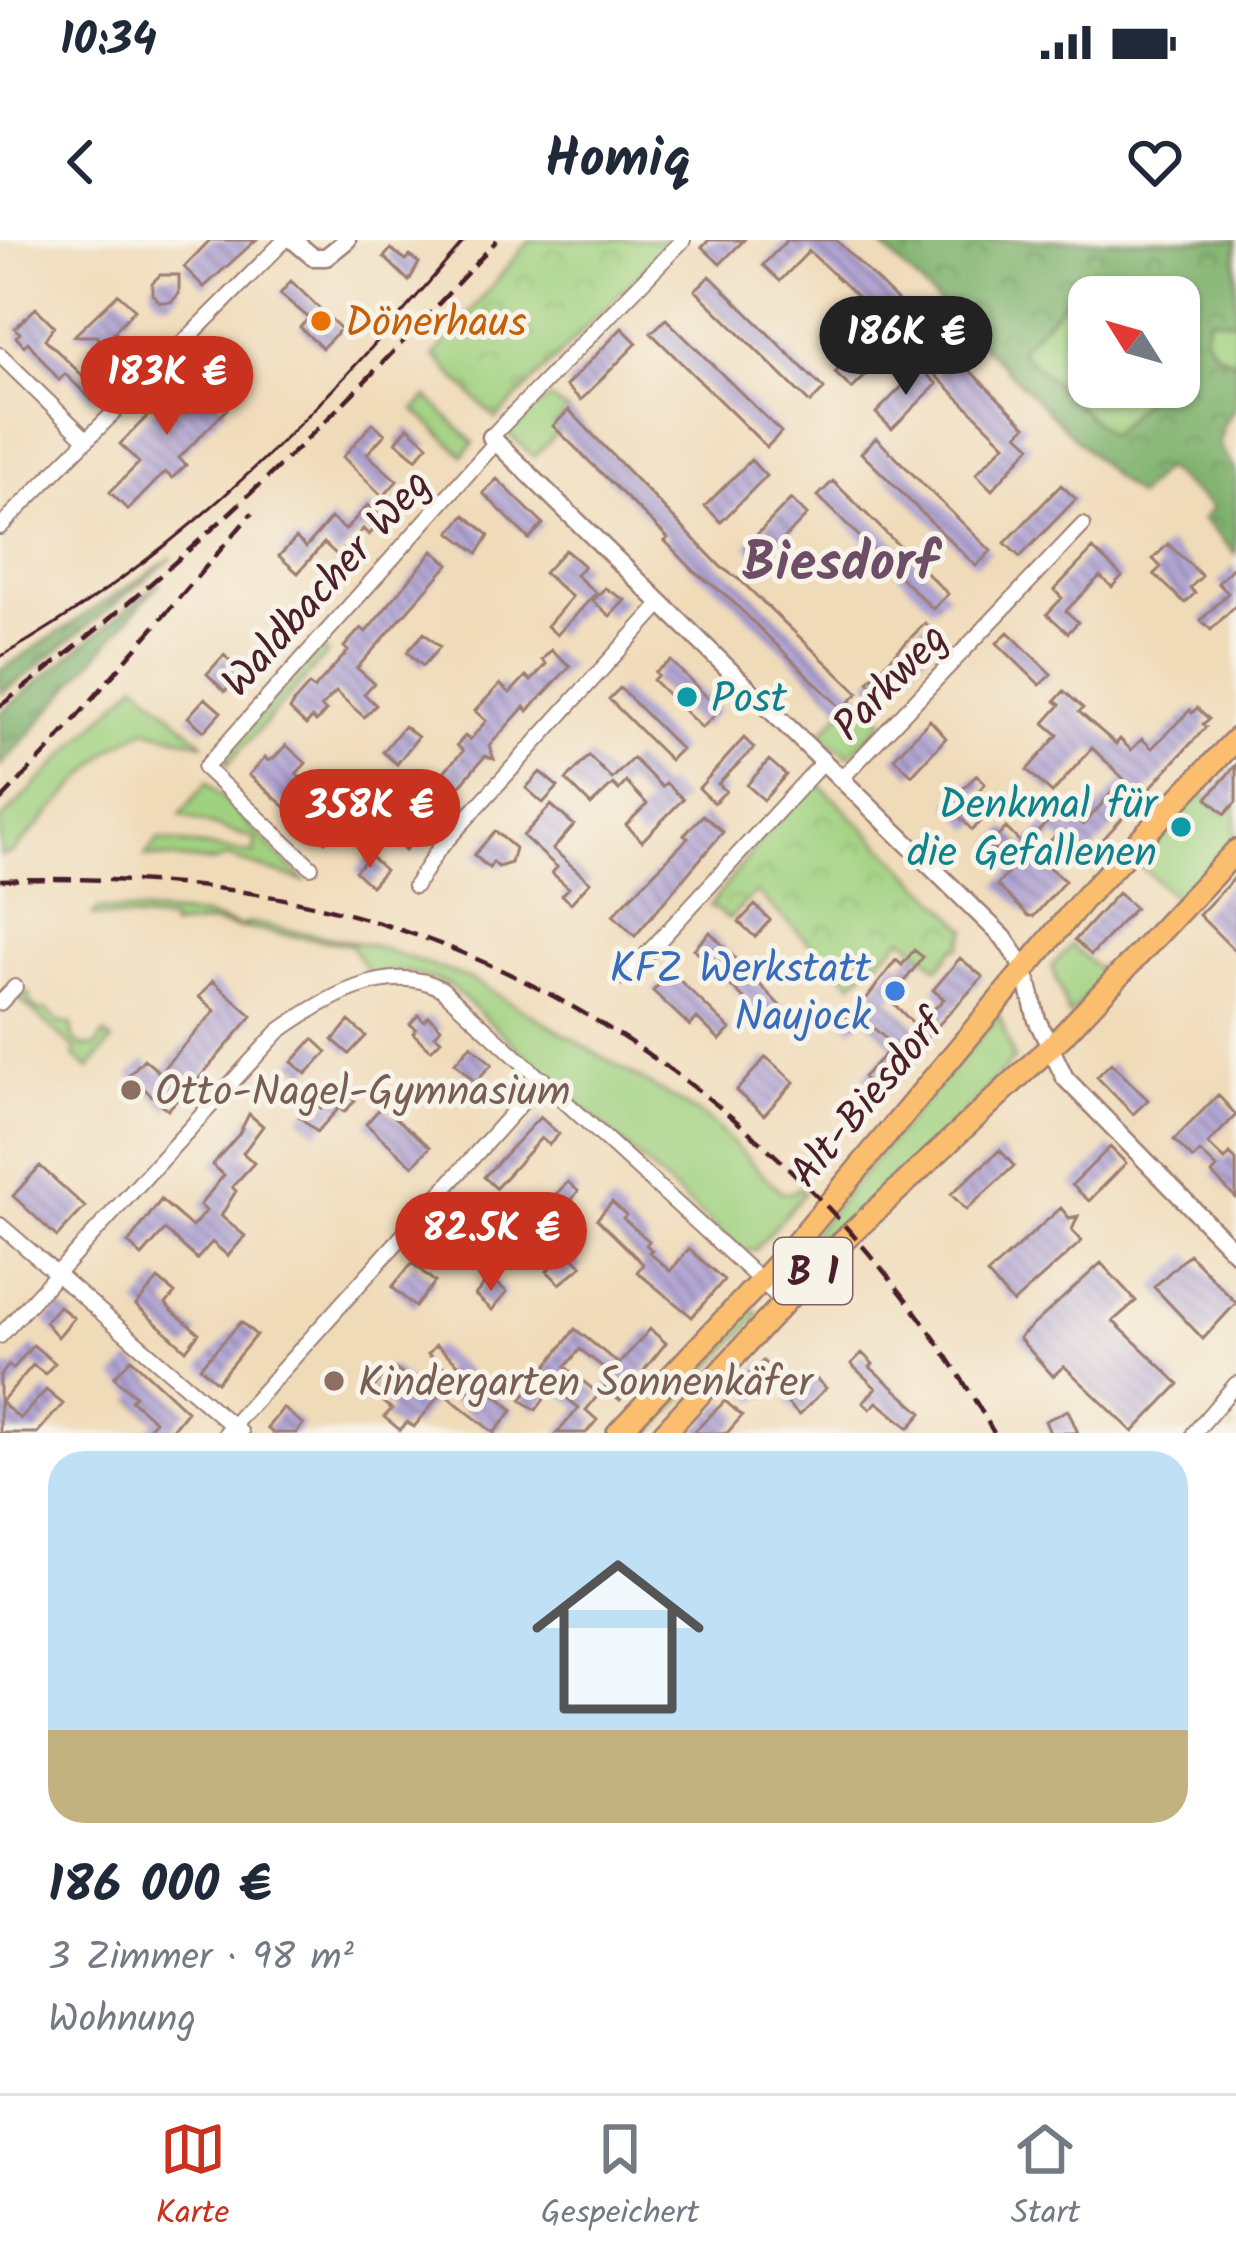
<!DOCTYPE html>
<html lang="de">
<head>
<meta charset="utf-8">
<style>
  body { margin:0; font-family:Kalam,sans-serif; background:#f2f2f3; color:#1f2937; height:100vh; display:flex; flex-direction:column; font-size:45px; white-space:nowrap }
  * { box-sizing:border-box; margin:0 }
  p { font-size:39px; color:#747a83 }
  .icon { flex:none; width:66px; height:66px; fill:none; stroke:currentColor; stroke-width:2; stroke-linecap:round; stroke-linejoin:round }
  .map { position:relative; height:1193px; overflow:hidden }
  .drawer { display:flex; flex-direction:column; background:#fff; flex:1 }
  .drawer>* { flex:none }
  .needle { width:78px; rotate:307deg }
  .buttons { position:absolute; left:1068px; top:36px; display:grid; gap:24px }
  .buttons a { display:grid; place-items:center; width:132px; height:132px; border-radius:24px; background:#fff; box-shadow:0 3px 9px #0004; font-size:60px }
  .price { position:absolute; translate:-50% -102px; padding:0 27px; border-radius:42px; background:#c8321e; color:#fff; font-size:39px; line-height:78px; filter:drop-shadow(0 3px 6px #0008) }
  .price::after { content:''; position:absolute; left:50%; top:72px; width:36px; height:27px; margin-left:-18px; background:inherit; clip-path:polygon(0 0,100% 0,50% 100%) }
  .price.selected { background:#222; color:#fff }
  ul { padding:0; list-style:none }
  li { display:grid; align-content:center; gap:24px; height:636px; padding:0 48px }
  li+li { border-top:3px solid #e0e1e3 }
  li span { display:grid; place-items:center; height:372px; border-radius:36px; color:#555 }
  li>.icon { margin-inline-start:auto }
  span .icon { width:216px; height:216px; fill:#fffc; stroke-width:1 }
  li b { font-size:51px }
  .status { display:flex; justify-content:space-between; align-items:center; height:84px; padding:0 60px; background:#fff; direction:ltr }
  .status svg { height:33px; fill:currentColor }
  header { display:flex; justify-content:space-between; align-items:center; height:156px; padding:0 48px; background:#fff; font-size:54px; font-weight:700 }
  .dock { display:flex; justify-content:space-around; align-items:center; height:168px; border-top:3px solid #e0e1e3; background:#fff; font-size:33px; color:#747a83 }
  .dock a { display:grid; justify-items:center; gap:6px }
  .dock .selected { color:#c8321e }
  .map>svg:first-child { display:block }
  .grass { fill:#a0d180; stroke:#757856; stroke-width:3 }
  .forest { fill:url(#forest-crowns); stroke:#65694c; stroke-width:3; fill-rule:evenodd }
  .park { fill:url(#park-crowns); stroke:#757856; stroke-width:3 }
  .building { fill:url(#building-back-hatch) }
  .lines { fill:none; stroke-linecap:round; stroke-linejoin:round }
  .minor-casing { stroke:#9d7d72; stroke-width:18 }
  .tertiary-casing { stroke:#9d7d72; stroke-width:21 }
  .primary-casing { stroke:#9d7d72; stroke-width:26 }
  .minor { stroke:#fff; stroke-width:14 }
  .tertiary { stroke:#fff; stroke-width:16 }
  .primary { stroke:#fabe6e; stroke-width:21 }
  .tram { stroke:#4a1f2b; stroke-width:3 }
  .rail { stroke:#4a1f2b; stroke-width:4.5; stroke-dasharray:18 9; stroke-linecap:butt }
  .food-dot { fill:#e8710a; stroke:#f7f3e8; stroke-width:4.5 }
  .culture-dot { fill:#0f9aa8; stroke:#f7f3e8; stroke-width:4.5 }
  .shop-dot { fill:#3f7fe0; stroke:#f7f3e8; stroke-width:4.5 }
  .education-dot { fill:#8d6e63; stroke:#f7f3e8; stroke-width:4.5 }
  .labels { text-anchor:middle; stroke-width:10; stroke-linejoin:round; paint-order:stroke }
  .shield { fill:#f7f3e8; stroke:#7e5f64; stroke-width:3 }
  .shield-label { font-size:39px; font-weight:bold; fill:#4a1f2b }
  .food-label { font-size:42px; fill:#c56008; stroke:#f7f3e8; text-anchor:start }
  .street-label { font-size:42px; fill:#4a1f2b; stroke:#f7f3e8 }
  .culture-label { font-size:42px; fill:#0d838f; stroke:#f7f3e8; text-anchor:start }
  .shop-label { font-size:42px; fill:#366cbe; stroke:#f7f3e8; text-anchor:end }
  .education-label { font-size:42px; fill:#785e54; stroke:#f7f3e8; text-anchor:start }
  .district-label { font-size:54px; font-weight:bold; fill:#6e4e66; stroke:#f7f3e8 }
</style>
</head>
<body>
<div class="status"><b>10:34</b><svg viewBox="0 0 49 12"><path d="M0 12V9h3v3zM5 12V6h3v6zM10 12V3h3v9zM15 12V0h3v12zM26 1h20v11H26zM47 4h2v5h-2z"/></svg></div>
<header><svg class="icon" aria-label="back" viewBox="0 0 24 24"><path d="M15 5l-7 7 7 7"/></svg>Homiq<svg class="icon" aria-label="heart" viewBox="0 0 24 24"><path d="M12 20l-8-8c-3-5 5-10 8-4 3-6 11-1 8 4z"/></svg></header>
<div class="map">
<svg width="1236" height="1193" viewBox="0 0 1236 1193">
  <defs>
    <pattern id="forest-crowns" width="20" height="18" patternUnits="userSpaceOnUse" patternTransform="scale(3)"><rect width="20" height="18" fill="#80b36e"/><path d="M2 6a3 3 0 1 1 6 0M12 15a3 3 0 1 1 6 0" fill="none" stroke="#6b915b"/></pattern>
    <pattern id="park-crowns" width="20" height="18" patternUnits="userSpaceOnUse" patternTransform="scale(3)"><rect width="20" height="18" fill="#a0d180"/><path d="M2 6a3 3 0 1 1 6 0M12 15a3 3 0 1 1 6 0" fill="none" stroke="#8bb36f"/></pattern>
    <pattern id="building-back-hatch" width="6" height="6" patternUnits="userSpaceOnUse" patternTransform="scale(3)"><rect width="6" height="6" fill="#b0a4d3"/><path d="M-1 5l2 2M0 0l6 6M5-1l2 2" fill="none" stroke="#9185ab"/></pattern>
  </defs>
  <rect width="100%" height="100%" fill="#f7f3e8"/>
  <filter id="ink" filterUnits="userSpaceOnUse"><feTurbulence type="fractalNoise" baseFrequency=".00833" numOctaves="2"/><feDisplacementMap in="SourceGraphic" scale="24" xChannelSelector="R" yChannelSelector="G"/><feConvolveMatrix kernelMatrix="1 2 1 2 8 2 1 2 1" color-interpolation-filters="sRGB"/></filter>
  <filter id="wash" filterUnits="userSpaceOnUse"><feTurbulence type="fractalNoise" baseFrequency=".004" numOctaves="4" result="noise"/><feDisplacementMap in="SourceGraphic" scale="48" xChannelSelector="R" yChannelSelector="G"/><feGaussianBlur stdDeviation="2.7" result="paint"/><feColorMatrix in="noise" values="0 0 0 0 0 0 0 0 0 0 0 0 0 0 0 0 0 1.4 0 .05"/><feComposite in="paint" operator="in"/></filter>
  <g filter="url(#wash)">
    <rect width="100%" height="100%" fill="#f0dbb9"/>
    <path class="grass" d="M1074,52L1089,66V147H1156L1109,196L1019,110Z
      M1209,77L1236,82V123L1215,111L1204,96Z
      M427,157L474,203L463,215L415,170Z
      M550,159L568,171L554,185L559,191L534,217L507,192L526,172Z
      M320,408L328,413L227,525L226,512Z
      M137,443L204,504L145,489L110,510L12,613L0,616V581Z
      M857,454L884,480L849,516L820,495Z
      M207,542L300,637L306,642L227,617L214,622L145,616L159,599L254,614L255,599L180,575Z
      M1201,553L1224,574L1236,562V597L1167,673H1162L1175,658L1138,624Z
      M98,669L203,676L240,686L251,683L375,706L471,739L709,880L782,953L793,952L799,947L804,953L754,1011L750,1009L745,1015L448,744L404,731L370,736L351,705L210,683L171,687V681L93,676Z
      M1155,681L1156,682L1069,776L1052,726L1071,705L1098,729L1102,725L1108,730Z
      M25,752L30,754V763L38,770L48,771L59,783L71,784L73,798L82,806L95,807L104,794L112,801L89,829L73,815L76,810L19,759Z
      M999,775L1014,819L961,877L797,1033L785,1030V1025Z
      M745,1063L759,1075L651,1193H629Z"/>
    <path class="forest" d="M876,0H1236V82L1209,77L1204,96L1215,111L1236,123V167L1223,185L1219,206L1236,233V314L1203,279L1213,268L1164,228L1137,256L1115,238ZM1073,53L1089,66V57H1179V147H1156L1110,196L1019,110Z
      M173,317L19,441L0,454V431Z
      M160,342L21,504L0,526V473Z"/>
    <path class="park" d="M530,0H673L496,179L434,116Z
      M815,540L967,689L959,708L955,707L938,728L903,697C886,716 869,726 852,743L756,652L729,679L710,666L762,598Z"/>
    <g id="blocks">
      <path class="building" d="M210,0H256L204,47L184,27Z
        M709,0H744L720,24L702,7Z
        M787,0H836L908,71L891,88L809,11L780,41L763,25Z
        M391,9L406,20L410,16L419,23L409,41L384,17Z
        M160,35H179V54L171,62H160L152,54V43Z
        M710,36L824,149L810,163L695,50Z
        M291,41L341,89L322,108L300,87L309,78L280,54Z
        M118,54L135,69L114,92L120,97L108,109L96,96H74Z
        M36,68L54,86L45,99L84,137L92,128L109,144L93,161L65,134L59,140L28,102L24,106L16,97L20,93L15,88Z
        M666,79L781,192L767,207L651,93Z
        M880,87L897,104L852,149L835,133Z
        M622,88L637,103L581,160L566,146Z
        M953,114L1026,186L1018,194L1031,206L992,250L976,234L1005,204L934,134Z
        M920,128L937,144L892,189L876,173Z
        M190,133L227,169L179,218L186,225L172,238L165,232L128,270L110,252L139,223L120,204Z
        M569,170L721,327L741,341L858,453L842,469L727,356L695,332L665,301L668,298L553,186Z
        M373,183L385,194L367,214L397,241L383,257L343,217Z
        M408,187L428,205L416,219L396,202Z
        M876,198L991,311L976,326L861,213Z
        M751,220L766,236L721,282L705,266Z
        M497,239L543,284L529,299L483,253Z
        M833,241L948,354L933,369L818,256Z
        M1061,245L1076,259L1020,317L1005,303Z
        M791,259L807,275L762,321L746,306Z
        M368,265L383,279L369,295L363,289L338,316L324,303L298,333L279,316L296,298L306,307L331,278L345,290Z
        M465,275L489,295L478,313L450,292Z
        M1168,304L1202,336L1190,348L1195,353L1185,363L1154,334L1161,327L1153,319Z
        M1093,309L1122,336L1112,347L1100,336L1066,371L1078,382L1068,393L1047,374L1062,358L1054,350Z
        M565,310L584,326L576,335L596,353L557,395L547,386L572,357L544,333Z
        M433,311L449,324L357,428L374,443L364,454L376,465L364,477L336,452L321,467L326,471L316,482L312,478L306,485L290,470L294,462L309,445L314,449L348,411L344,407L361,388L366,392Z
        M1236,324V365L1211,390L1201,380L1228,353L1218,343Z
        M605,348L625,360L610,376L593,361Z
        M925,383L940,399L883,457L868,442Z
        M1008,392L1051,434L1040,445L997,403Z
        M424,393L440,407L423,426L407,412Z
        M551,410L570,426L528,471L524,467L489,506L494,519L485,516L405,610L391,597L444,542L439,537L463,511L457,505L465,496L470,500L486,481L475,471L500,444L510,453L526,436L531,441L546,424L542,420Z
        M224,415L242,432L225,451L207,434Z
        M671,421L720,470L702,488L653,440L658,435L655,432Z
        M620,448L681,509L670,520L609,459Z
        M1064,451L1083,468L1079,472L1116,504L1120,499L1131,510L1142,499L1152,508L1190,470L1192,473L1197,468L1209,479L1203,484L1206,487L1083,621L1055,596L1035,616L1065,641L1034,676H1029L997,645L1013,628L990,605L1006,588L1024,606L1063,566L1083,585L1124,539L1092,508L1052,553L1027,530L1058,495L1044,483L1060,465L1055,461Z
        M205,458L221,472L204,491L188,477Z
        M930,480L946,498L912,535L894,518Z
        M404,486L418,497L397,524L383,512Z
        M744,498L754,508L718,544L726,551L714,563L699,548Z
        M286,505L306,523L296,534L322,557L316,564L341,585L325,602L249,535L265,517L268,521L274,518Z
        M589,516L612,539L633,518L662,547L666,543L683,559L642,601L626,585L647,564L626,542L619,550L613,544L591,565L566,540Z
        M769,520L786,535L764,560L747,545Z
        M1236,525V562L1225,574L1207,558Z
        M540,532L558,547L543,563L526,548Z
        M977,535L985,544L973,556L990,573L972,590L947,564Z
        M551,565L574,585L553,609L590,642L571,663L562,655L569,648L552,633L557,627L523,596Z
        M703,575L723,592L635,696L613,675L688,598L684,595Z
        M495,591L515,608L511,623L498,627L493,622L489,628L474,615Z
        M370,616L385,630L371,646L355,631Z
        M1236,636V712L1199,675Z
        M1118,653L1135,668L1091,715L1075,700Z
        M755,665L770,680L755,697L739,682Z
        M710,692L783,769L768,783L694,709Z
        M914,710L923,717L890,760L917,787L944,759L933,750L960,718L983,737L918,807L922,811L881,858L863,837L893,806L864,779L851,790L842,780L867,758L896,720L902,725Z
        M671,732L730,789L720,800L697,778L690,786L653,751Z
        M213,741L252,776L184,856L182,854L168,870L129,835L144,819L160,833L168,823L215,771L199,757Z
        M418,775L424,781L429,776L441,788L435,795L441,800L431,810L413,793L416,789L410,784Z
        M349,781L366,796L349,814L333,800Z
        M313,799L327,812L306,834L292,822Z
        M471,805L492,824L475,842L455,823Z
        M766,817L794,842L764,875L736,851Z
        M1111,823L1148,860L1133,874L1097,837Z
        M340,848L355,861L344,872L339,868L317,892L300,877L314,861L321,868Z
        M1218,855L1236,875L1208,904L1225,920L1230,914L1236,920V958L1212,934L1217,928L1200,912L1193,919L1174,900Z
        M382,866L430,907L413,926L366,884Z
        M249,874L263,886L243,913L254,923L232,947L236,951L221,976L245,996L228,1016L212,1002L197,1019L165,990L142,1016L128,1003L161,960L192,987L206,971L200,965L224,935L212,925L239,894Z
        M540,877L559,894L549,905L541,898L496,948L484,937Z
        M1110,907L1126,923L1089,961L1072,945Z
        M1000,910L1014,926L966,970L951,954Z
        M40,926L85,967L57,997L13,956Z
        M568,942L578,951L555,984L567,995L559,1004L582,1026L560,1044L547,1031L554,1024L534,1007L516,1027L499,1011Z
        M470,957L490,975L473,994L453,976Z
        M612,962L626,975L623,978L649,1001L646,1005L652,1010L649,1012L670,1031L689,1009L724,1040L692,1077L637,1032L643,1024L597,979Z
        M1061,968L1069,978L1078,976L1072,990L1082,1001L1013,1063L987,1034Z
        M1189,1014L1236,1063L1203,1099L1154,1047Z
        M412,1023L435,1042L415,1067L392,1047Z
        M1101,1023L1136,1061L1113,1081L1179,1144L1133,1192L1064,1126L1053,1136L1019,1098Z
        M490,1037L507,1052L492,1070L475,1055Z
        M158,1039L175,1053L166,1064L171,1070L199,1093L186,1110L136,1065Z
        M59,1066L74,1078L58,1097L45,1082Z
        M241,1082L256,1095L217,1142L200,1127Z
        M575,1089L619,1124L650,1089L666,1103L620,1160L605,1147L614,1136L580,1109L565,1127L599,1154L586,1170L597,1180L586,1193H557L579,1168L553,1147L536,1170L521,1160Z
        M33,1105L55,1123L45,1134L33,1125L1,1162L20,1179L46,1150L63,1164L37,1193H0V1136L9,1125L13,1129Z
        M436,1105L513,1170L494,1193L442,1152L414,1187L407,1182L400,1190L384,1177L392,1169L371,1151L392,1126L426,1155L446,1129L428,1114Z
        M862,1113L873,1124L870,1127L922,1173L909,1188L877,1162L870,1169L863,1162L876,1148L851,1124Z
        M131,1119L187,1171L169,1193H144L155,1181L131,1160L135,1156L114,1137Z
        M763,1121L780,1138L757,1162L740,1144Z
        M812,1135L826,1148L799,1175L786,1162Z
        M725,1161L742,1176L727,1193H693Z
        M283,1168L303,1184L296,1193H273L267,1188Z
        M1068,1170L1078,1193H1050L1045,1181Z"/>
    </g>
  </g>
  <g filter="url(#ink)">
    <use href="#blocks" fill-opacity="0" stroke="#9d7d72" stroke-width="3"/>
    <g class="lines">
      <defs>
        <path id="minor" d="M0,115L87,200
          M491,197L683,0
          M0,287L285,0
          M842,538L1083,285
          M311,627L205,528L496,202
          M415,646L438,610L660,365
          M625,738L822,523
          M0,763L15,747
          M0,985L241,1193
          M0,1096L279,791C324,759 388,720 442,749L783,1061
          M226,1193L543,839
          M1194,1193L1236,1144"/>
        <path id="tertiary" d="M293,0L313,17H326L347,0
          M491,197L1004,698L1024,728L1037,780L1065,838L1236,1013"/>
        <path id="primary" d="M618,1193L792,1008L1086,656L1236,499
          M664,1193L827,1016L1062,796L1236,611"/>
      </defs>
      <use href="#minor" class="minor-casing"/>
      <use href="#tertiary" class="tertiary-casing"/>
      <use href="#primary" class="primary-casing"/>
      <use href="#minor" class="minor"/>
      <use href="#tertiary" class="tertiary"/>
      <use href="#primary" class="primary"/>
      <path class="tram" d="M0,417C195,306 322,169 465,0"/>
      <path class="rail" d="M0,466C182,328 344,170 497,0
        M0,561L47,512L252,273
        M0,640C100,637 200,641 299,662C594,725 848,933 994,1193"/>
    </g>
  </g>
  <circle class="food-dot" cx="321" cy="81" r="12"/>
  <g class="culture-dot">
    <circle cx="687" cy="457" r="12"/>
    <circle cx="1181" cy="587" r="12"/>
  </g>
  <circle class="shop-dot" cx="895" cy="751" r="12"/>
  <g class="education-dot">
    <circle cx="131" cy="850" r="12"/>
    <circle cx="334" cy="1141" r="12"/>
  </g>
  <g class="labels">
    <rect class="shield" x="774" y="998" width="78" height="66" rx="9"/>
    <g class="shield-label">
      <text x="813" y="1045">B 1</text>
    </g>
    <g class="food-label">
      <text x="345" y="96">Dönerhaus</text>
    </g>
    <g class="street-label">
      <text transform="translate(325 342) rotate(-48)" y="15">Waldbacher Weg</text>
      <text transform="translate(889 441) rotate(-46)" y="15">Parkweg</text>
      <text transform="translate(866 858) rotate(-50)" y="15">Alt-Biesdorf</text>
    </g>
    <g class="culture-label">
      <text x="711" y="472">Post</text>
      <text x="1157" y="578" text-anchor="end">Denkmal für<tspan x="1157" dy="48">die Gefallenen</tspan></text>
    </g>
    <g class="shop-label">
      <text x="871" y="742">KFZ Werkstatt<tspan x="871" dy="48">Naujock</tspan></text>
    </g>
    <g class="education-label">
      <text x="155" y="865">Otto-Nagel-Gymnasium</text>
      <text x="358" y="1156">Kindergarten Sonnenkäfer</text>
    </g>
    <g class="district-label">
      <text x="840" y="340">Biesdorf</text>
    </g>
  </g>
</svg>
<div class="buttons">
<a><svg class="needle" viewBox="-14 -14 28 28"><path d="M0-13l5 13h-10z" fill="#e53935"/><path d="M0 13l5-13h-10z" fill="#747a83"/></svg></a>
</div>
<b class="price selected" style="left:906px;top:158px">186K €</b>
<b class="price" style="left:167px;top:198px">183K €</b>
<b class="price" style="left:370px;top:631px">358K €</b>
<b class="price" style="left:491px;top:1054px">82.5K €</b>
</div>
<section class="drawer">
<ul>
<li><span style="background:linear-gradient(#bfe0f5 75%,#c2b280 0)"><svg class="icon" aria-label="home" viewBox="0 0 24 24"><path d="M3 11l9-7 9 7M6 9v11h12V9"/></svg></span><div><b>186 000 €</b><p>3 Zimmer · 98 m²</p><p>Wohnung</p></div></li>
</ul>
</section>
<nav class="dock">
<a class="selected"><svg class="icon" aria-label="map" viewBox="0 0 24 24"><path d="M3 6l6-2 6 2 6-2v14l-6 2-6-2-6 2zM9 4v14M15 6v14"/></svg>Karte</a>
<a><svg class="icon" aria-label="saved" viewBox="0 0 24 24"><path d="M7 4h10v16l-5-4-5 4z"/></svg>Gespeichert</a>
<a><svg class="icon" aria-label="home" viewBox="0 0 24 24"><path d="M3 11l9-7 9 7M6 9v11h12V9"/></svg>Start</a>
</nav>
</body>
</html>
